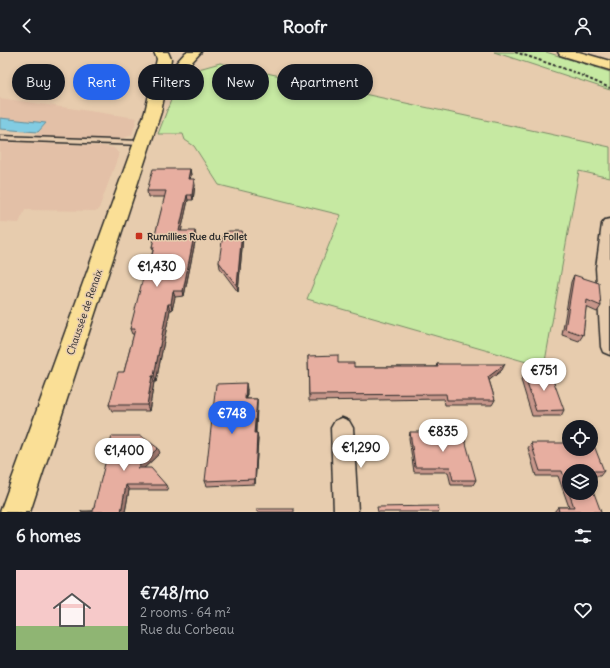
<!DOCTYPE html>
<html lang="en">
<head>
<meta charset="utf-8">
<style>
  body { margin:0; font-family:Delius,sans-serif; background:#242831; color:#f1f3f6; height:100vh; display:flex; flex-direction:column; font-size:15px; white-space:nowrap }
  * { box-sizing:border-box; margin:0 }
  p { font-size:13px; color:#9ea1a6 }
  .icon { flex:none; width:22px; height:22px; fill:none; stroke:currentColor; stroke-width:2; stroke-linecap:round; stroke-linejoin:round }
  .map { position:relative; height:460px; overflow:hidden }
  .drawer { display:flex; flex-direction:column; background:#171b24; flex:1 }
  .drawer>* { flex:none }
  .banner { position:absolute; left:12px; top:12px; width:400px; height:36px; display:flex; gap:8px }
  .tools { position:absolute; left:562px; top:368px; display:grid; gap:8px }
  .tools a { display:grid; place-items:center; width:36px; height:36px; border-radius:50%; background:#171b24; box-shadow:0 2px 6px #0003; font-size:20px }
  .price { position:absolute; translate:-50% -34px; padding:0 9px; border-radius:14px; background:#fff; color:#222; font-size:13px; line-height:26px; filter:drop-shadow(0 1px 2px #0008) }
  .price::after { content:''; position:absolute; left:50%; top:24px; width:12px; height:9px; margin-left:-6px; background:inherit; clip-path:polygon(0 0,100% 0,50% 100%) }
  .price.on { background:#2563eb; color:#fff }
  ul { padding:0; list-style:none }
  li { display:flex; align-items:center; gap:12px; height:100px; padding:0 16px }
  li span { display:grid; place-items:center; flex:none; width:112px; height:80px; border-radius:0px; color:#555 }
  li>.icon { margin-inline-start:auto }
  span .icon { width:48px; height:48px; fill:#fffc; stroke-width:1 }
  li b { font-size:17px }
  h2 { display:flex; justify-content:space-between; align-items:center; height:48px; padding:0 16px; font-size:17px }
  .chip { padding:0 14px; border-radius:18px; background:#171b24; box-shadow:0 2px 6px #0003; font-size:14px; line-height:36px }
  .chip.on { background:#2563eb; color:#fff }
  header { display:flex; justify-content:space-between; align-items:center; height:52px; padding:0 16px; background:#171b24; font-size:18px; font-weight:700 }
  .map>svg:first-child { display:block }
  .built { fill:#e3c0a7 }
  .green { fill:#c6e9a2; stroke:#788a66 }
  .water { fill:#82cce2; stroke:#5f8c99 }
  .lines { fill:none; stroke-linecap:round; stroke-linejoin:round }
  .service-casing { stroke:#2b2b2b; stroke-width:3 }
  .minor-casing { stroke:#2b2b2b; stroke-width:3 }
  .primary-casing { stroke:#2b2b2b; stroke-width:3 }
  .motorway-casing { stroke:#2b2b2b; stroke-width:3 }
  .path { stroke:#2b2b2b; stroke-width:2; stroke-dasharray:3 2; stroke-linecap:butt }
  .service { fill:#e7ccae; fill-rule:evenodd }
  .minor { fill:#e7ccae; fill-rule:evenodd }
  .primary { fill:#fadf96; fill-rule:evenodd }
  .motorway { fill:#fadf96; fill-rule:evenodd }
  .wall { fill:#c7968a; stroke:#2b2b2b }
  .shaded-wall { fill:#a27a70; stroke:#2b2b2b }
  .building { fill:#e7aea0; stroke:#2b2b2b }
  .poi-dot { fill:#c8321e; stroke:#e7ccae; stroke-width:1.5 }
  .labels { text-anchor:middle; stroke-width:3; stroke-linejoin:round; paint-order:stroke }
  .poi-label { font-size:10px; font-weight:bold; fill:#2b2b2b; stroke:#e7ccae; text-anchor:start }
  .street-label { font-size:10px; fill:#2b2b2b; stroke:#e7ccae }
</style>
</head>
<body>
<header><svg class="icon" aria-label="back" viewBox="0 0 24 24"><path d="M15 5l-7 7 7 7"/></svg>Roofr<svg class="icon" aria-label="person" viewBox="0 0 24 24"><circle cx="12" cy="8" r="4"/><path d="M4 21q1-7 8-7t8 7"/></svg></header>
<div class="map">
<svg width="610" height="460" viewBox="0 0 610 460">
  <rect width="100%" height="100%" fill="#e7ccae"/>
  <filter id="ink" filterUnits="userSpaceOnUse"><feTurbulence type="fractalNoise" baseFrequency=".025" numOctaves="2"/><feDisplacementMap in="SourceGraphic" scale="8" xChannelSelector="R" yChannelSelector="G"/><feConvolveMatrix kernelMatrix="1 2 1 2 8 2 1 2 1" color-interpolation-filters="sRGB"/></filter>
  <g filter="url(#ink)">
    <path class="built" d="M0,46L137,66L132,83L124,86L111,87L36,84L46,71L0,66Z
      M0,90L103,94L114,96L119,102L98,159L25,158L19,171L0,170Z"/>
    <path class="green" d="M494,0H546L610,20V38Z
      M220,11L610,95V126L579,119L544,315L307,247L341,163L219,133L194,94L185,88L183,82H158L181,22Z"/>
    <path class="water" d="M0,66L46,71L38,80L0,77Z"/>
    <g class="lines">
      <defs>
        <path id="service" d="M0,84L142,89L145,91L142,93L0,88Z"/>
        <path id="minor" d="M610,167V303L603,300L601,295L596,216L602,172L605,168Z
          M342,366L349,369L353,376L358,460H334L331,376L335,369Z"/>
        <path id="primary" d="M154,0H168L171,7L169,19L186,0H201L181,22L168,44L164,45L161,60L30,460H0L145,60L157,7Z"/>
        <path id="motorway" d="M558,0H579L610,9V18L560,3Z"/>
      </defs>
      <use href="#service" class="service-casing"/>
      <use href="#minor" class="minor-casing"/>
      <use href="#primary" class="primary-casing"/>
      <use href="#motorway" class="motorway-casing"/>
      <path class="path" d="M515,0L571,19L610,36"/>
      <use href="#service" class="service"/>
      <use href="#minor" class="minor"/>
      <use href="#primary" class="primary"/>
      <use href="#motorway" class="motorway"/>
    </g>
    <path class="wall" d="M190,117L191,123L190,127L195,133L193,148H188L181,179L196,185L184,244L175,245L172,258H170L156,330H154L149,359H112L109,353L124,320L134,282H132L130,277L147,222L153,198L152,195L165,145H148L147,139Z
      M242,179L243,185L238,240L220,216L219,210Z
      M574,223L601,254L597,260L586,255L583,283L579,289L562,283L571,230Z
      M308,304L354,315H436L437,312L502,318L489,328L495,348L492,353H445L444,347L309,349Z
      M524,322L564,358L561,364H532L521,328Z
      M247,337V347H257V353L256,381H257L258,387L255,432L207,434L205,429Z
      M410,380L476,428L473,433H451L448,420H414L409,386Z
      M531,391L604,419L600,424H592L594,429L591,432V419H569L601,460H554L558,455H569L558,424H536L528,396Z
      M160,401L144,416L166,433L168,438H129L125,460H81L93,459Z"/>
    <path class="shaded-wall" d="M190,117L191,123L189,133L188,127Z
      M194,127L195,133L193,148L192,143Z
      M187,143L188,148L180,185L179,179Z
      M195,179L196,185L184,244L183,239Z
      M242,179L243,185L238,240L237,234Z
      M173,239L175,245L172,258L171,252Z
      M168,252L170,258L156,330L154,324Z
      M505,312L502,318L486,331L488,325Z
      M152,324L154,330L149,359L147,353Z
      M246,331L247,337L246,353L245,347Z
      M257,347V353L255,387L254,381Z
      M257,381L258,387L255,432V427Z
      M158,396L160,401L139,421L137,416Z
      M126,433L129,438L125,460H121Z"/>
    <path class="building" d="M153,117H190L188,127H194L192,143H187L179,179H195L183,239H173L171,252H168L154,324H152L147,353H109L118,320H124L135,277H130L144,222H147L154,195H152L166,139H147Z
      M229,179H242L237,234L219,210L223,182Z
      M574,223L599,231L601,254L587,248L583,283L565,277Z
      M338,303V311H354V315H438L437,312H505L488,325L495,348H447L446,342L309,343L308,304Z
      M524,322H551L564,358L536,359Z
      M246,331L245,347H257L254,381H257L255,427L205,429L216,332Z
      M410,380H463L476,428H453L450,415H415Z
      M112,384H141L158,396L137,416H151L166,433H126L121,460H81V459H93Z
      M531,391H569V397H591V391H593L604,419H569V441L562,419H540Z
      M591,420L594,429H591Z
      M591,433L601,460H559L558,455H574L569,441H591Z
      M438,454L439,460H378L377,455Z
      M257,457H294V460H257Z"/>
  </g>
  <rect class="poi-dot" x="135" y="180" width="8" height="8" rx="2"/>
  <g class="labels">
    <g class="poi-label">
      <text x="147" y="188">Rumillies Rue du Follet</text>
    </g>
    <g class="street-label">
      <text transform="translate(84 260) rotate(-71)" y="4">Chaussée de Renaix</text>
    </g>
  </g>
</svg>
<div class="tools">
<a><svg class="icon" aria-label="locate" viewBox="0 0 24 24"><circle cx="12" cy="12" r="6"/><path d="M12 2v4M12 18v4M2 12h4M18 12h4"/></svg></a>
<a><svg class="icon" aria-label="layers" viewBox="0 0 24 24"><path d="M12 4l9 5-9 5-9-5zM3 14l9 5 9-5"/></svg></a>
</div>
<b class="price" style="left:157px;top:236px">€1,430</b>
<b class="price" style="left:544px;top:340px">€751</b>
<b class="price on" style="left:232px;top:383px">€748</b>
<b class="price" style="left:443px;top:401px">€835</b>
<b class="price" style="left:361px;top:417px">€1,290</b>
<b class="price" style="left:124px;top:420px">€1,400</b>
<div class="banner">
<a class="chip">Buy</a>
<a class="chip on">Rent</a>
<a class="chip">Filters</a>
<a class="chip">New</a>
<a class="chip">Apartment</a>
</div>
</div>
<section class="drawer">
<h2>6 homes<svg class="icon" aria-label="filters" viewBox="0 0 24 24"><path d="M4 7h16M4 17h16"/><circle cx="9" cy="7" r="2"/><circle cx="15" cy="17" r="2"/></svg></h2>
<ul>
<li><span style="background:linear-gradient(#f6c9c9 70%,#8fb573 0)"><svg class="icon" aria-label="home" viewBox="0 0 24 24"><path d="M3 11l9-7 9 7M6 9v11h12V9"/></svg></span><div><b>€748/mo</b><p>2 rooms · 64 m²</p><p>Rue du Corbeau</p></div><svg class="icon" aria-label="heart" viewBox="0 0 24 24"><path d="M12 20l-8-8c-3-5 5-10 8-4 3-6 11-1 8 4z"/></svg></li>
</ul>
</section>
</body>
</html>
